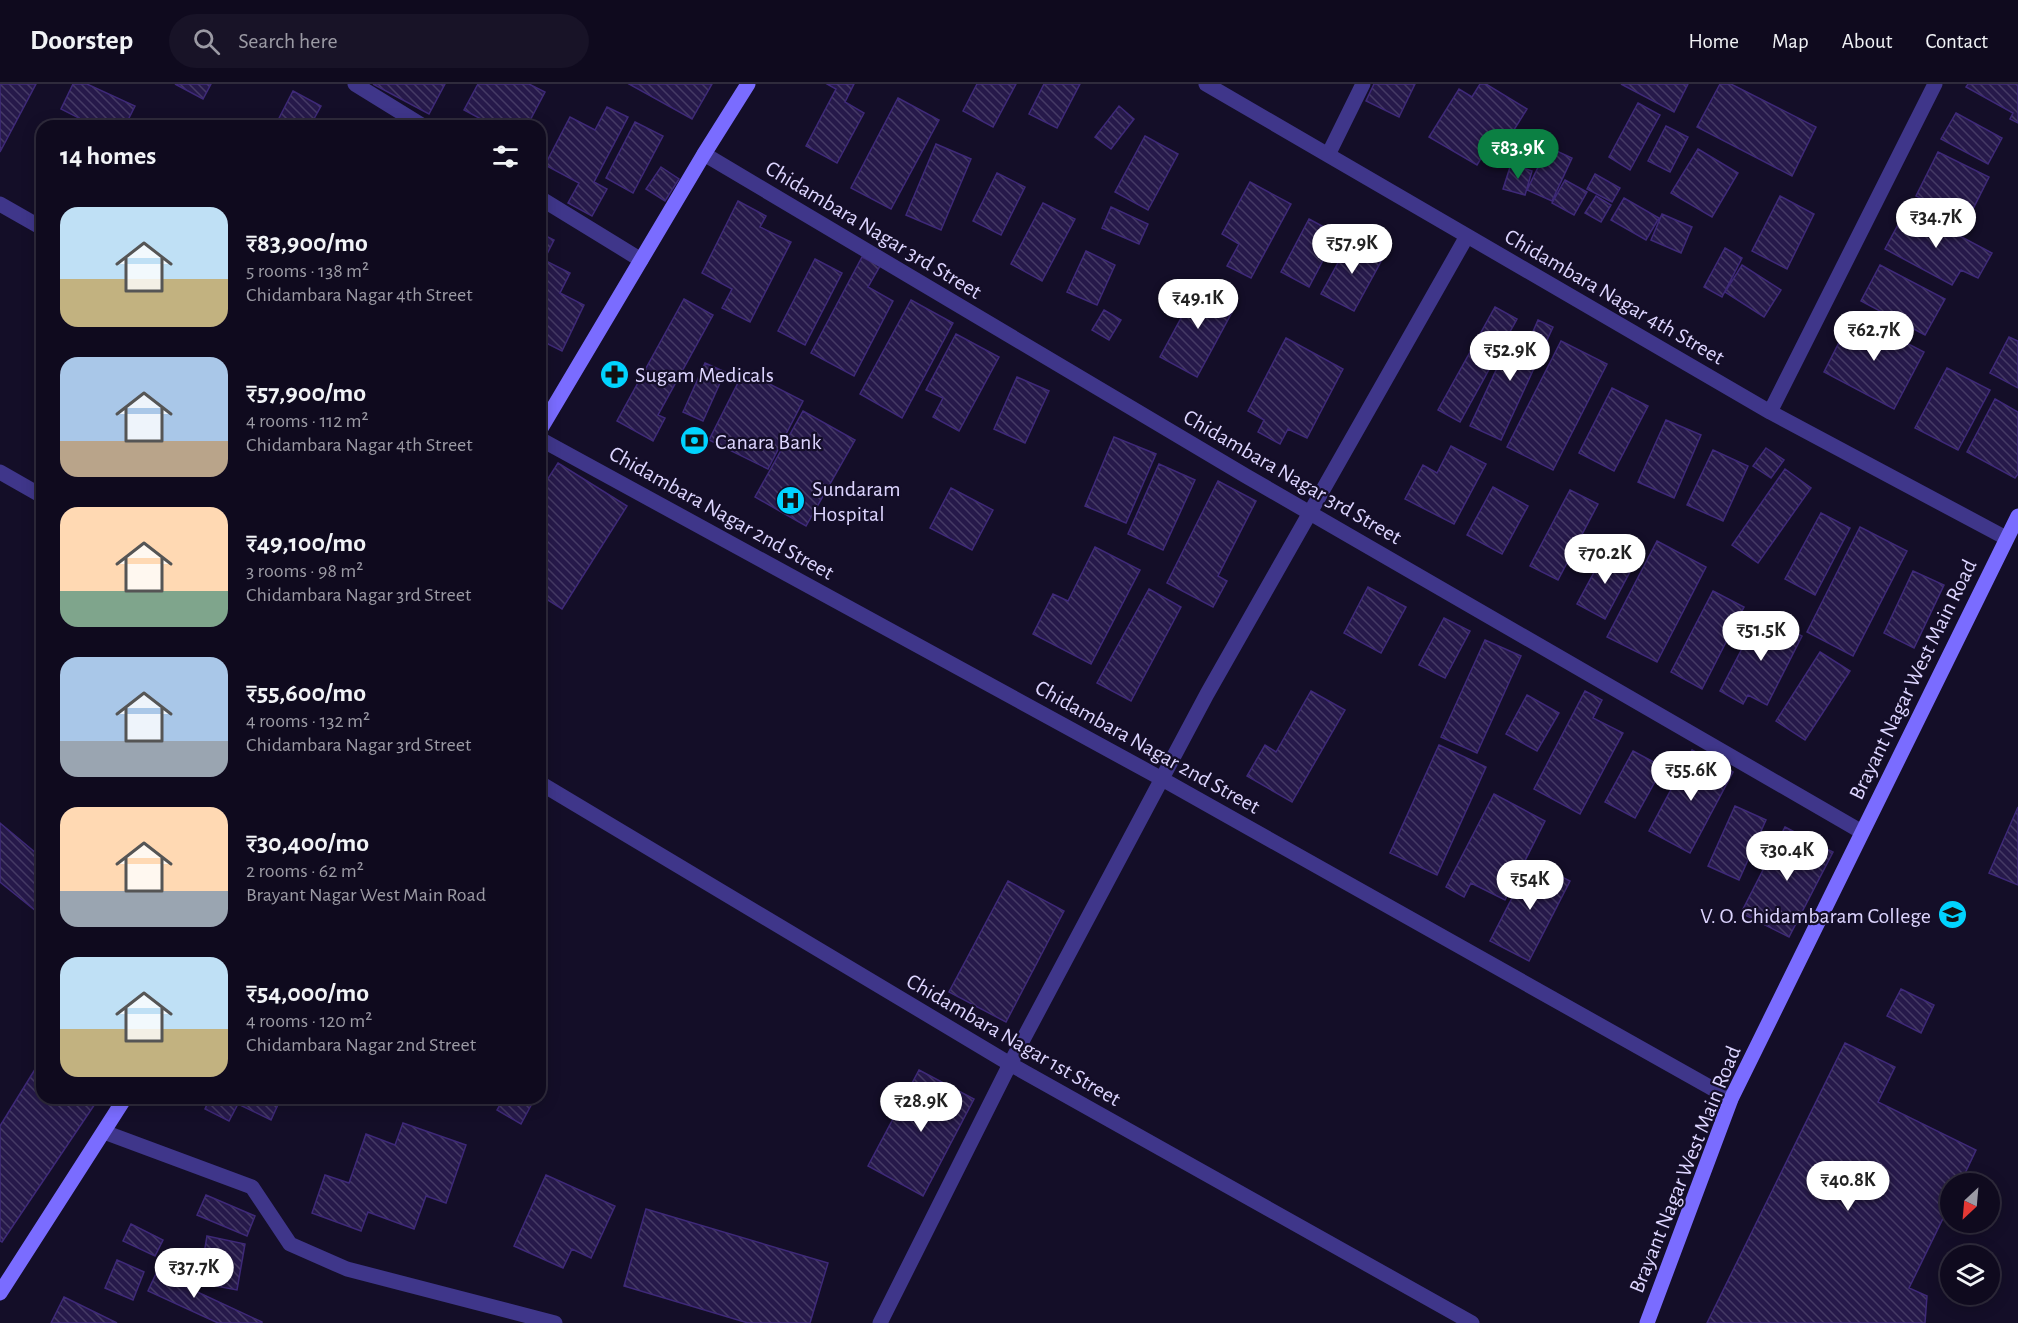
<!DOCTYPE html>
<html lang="en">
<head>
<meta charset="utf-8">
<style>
  body { margin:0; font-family:"Alegreya Sans",sans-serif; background:#181327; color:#f1f3f6; height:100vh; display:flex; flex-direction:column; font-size:22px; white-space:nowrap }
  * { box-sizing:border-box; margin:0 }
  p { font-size:20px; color:#9b9aa4 }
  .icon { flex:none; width:33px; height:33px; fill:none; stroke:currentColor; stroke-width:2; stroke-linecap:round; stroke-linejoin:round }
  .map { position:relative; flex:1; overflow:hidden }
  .sheet { position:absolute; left:36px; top:36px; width:510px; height:984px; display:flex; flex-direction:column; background:#0f0a1e; border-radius:18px; box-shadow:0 3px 15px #0003,0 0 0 2px #2f2b3c }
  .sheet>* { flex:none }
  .needle { width:39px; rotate:206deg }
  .buttons { position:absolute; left:1940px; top:1089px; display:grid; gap:12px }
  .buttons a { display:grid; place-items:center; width:60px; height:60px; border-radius:50%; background:#0f0a1e; box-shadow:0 3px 15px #0003,0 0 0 2px #2f2b3c; font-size:30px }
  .price { position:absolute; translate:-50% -51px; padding:0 14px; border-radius:21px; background:#fff; color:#222; font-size:20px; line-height:39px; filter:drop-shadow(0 2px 3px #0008) }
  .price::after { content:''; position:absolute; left:50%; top:36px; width:18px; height:14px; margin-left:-9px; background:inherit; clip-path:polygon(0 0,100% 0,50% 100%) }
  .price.current { background:#0b8043; color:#fff }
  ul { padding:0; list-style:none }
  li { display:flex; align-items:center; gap:18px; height:150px; padding:0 24px }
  li span { display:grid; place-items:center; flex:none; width:168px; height:120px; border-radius:18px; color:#555 }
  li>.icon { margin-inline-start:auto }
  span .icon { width:72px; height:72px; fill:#fffc; stroke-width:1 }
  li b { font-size:26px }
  h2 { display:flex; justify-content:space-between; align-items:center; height:72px; padding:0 24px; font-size:26px }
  header { display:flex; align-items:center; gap:36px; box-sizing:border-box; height:84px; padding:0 30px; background:#0f0a1e; border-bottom:2px solid #2f2b3c }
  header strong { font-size:28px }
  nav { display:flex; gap:33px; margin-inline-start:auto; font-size:21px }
  .search { width:420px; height:54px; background:#181327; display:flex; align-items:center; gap:15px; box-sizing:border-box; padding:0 21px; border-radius:33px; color:#9b9aa4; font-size:22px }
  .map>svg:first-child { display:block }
  .building { fill:url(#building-back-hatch); stroke:#3e2978; stroke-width:1.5 }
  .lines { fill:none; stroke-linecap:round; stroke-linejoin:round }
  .street { stroke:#3f368a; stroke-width:15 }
  .secondary { stroke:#7a6cff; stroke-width:15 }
  .labels { text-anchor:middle; stroke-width:4.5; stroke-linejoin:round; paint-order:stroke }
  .street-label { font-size:22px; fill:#ddd5ff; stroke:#140e28 }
  .poi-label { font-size:22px; fill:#ddd5ff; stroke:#140e28; text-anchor:start }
</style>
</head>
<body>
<header>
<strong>Doorstep</strong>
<div class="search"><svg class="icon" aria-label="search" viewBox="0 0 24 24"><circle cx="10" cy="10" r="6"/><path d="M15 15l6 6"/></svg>Search here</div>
<nav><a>Home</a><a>Map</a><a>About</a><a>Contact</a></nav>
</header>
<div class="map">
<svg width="2018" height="1239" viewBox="0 0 2018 1239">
  <defs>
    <pattern id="building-back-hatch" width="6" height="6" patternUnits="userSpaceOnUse" patternTransform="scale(1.5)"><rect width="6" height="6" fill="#26194a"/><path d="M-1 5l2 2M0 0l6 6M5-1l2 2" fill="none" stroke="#453a65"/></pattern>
  </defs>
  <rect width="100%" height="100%" fill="#140e28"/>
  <path class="building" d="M0,0H36L0,68Z
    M73,0H87L135,22L125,42H78L81,35L61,25Z
    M175,0H211L203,15Z
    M373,0H445L429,30Z
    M478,0H529L545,8L527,42H494L464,26Z
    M629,0H712L692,35Z
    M827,0H854L845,18L864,29L837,79L806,62L836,5Z
    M977,0H1016L993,43L963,27Z
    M1044,0H1080L1057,44L1029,30Z
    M1374,0H1415L1399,33L1366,17Z
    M1480,0H1486L1527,25L1507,57L1496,50L1477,81L1429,53L1459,5L1472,13Z
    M1621,0H1688L1674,28Z
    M1720,0H1731L1816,43L1792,92L1697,43Z
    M1968,0H2018V39L2010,35L2013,29L1966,3Z
    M293,7L321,22L310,42H275Z
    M898,14L939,36L891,125L851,104Z
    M1638,19L1660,31L1630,86L1609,73Z
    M1119,22L1134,35L1111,65L1095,53Z
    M607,23L628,33L594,98L607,105L592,132L568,119L579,99L545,81L570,33L595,46Z
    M1956,29L2002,54L1988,80L1941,55Z
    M635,38L663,52L633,109L606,94Z
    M1666,42L1688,53L1670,88L1648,77Z
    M1145,52L1178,70L1148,126L1115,108Z
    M936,60L971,75L941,146L906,131Z
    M1548,63L1572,74L1552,117L1527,106Z
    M1698,65L1738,89L1712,133L1671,109Z
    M1938,68L1989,93L1967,137L1916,112Z
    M1511,80L1532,87L1525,111L1503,105Z
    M661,83L679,95L665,117L646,105Z
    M997,89L1025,103L1001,151L973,137Z
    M1595,90L1620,104L1612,118L1587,105Z
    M1565,96L1587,108L1574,131L1552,119Z
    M1250,98L1291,120L1251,194L1227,182L1239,160L1222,150Z
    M1596,112L1611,121L1601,138L1585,129Z
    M1780,112L1814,130L1787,185L1752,167Z
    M1624,114L1659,134L1646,156L1611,136Z
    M738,117L766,132L760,143L791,158L750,238L722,224L732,205L702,189Z
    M1043,119L1075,135L1042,197L1011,180Z
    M1111,123L1148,140L1139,160L1102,144Z
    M1907,124L1992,169L1978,194L1961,186L1952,201L1885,165Z
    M1662,130L1692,143L1681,169L1651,156Z
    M1309,135L1337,150L1309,203L1281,188Z
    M540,149L554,156L544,176L570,189L560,209L584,221L562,267L540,256V217L545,208L540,206Z
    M1351,155L1384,172L1354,227L1321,210Z
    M1725,164L1742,174L1722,213L1704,203Z
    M1086,167L1115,181L1097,221L1067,208Z
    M862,173L880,182L868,203L893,217L854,292L811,269Z
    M815,175L842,189L805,261L778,247Z
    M1742,181L1781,206L1764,233L1725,208Z
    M1880,181L1945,215L1925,251L1861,217Z
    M1200,199L1237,219L1197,293L1160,273Z
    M684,215L713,231L658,331L665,334L653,357L617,337Z
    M911,216L953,239L902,334L860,310Z
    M1495,223L1517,235L1460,338L1438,326Z
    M1104,226L1121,236L1109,256L1092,246Z
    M1853,231L1924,268L1894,325L1824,288Z
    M1538,236L1553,243L1501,356L1470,342L1512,252L1528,259Z
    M956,250L999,273L959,347L933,333L943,314L926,306Z
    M2009,253L2018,257V304L1990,289Z
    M1286,254L1343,285L1307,354L1288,345L1280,360L1258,348L1264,336L1248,327Z
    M1561,257L1607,280L1553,386L1507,363Z
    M705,279L725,288L703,337L683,328Z
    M1947,284L1990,306L1958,366L1915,344Z
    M744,287L803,317L768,385L709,356Z
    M1017,293L1049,307L1025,359L994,345Z
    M1612,304L1648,322L1614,387L1579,369Z
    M1995,315L2018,328V390L2015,394L1967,368Z
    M803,327L855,356L806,442L755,413Z
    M1666,336L1701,351L1674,414L1638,398Z
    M1114,353L1156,370L1126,439L1085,422Z
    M1451,362L1486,380L1454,440L1405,415L1423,381L1437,389Z
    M1766,364L1784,376L1771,394L1753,382Z
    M1713,366L1748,382L1723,437L1687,421Z
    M558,379L627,422L562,525L540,511V407Z
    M1159,380L1195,396L1163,466L1128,450Z
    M1785,385L1811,404L1758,479L1732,461Z
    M1218,397L1256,417L1218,492L1227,497L1213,523L1167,499Z
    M1493,403L1528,422L1502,470L1467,451Z
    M951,404L993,426L972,466L930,444Z
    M1570,406L1598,420L1558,496L1530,482Z
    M1821,429L1850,444L1815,511L1785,495Z
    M1860,443L1907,467L1853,572L1807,548Z
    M1657,457L1706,483L1657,578L1607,553Z
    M1095,463L1140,486L1091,580L1033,550L1053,510L1068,517Z
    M1605,468L1633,482L1605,535L1577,520Z
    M1913,487L1944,501L1914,564L1884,549Z
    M1368,503L1406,523L1381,569L1344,549Z
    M1149,505L1181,523L1131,617L1097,599Z
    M1713,507L1744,523L1702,605L1671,588Z
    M1760,530L1802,552L1767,621L1748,611L1743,620L1720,607Z
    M1444,534L1470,547L1445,594L1419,581Z
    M1485,556L1521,572L1477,669L1441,653Z
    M1820,568L1850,587L1805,656L1776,637Z
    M1311,607L1345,626L1292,718L1247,692L1265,661L1276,668Z
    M1585,607L1602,616L1593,634L1623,649L1580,730L1534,705Z
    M1527,611L1559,629L1537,667L1506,650Z
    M1439,661L1486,683L1437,791L1390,769Z
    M1692,666L1733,688L1690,769L1649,747Z
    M1633,667L1663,683L1635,734L1605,718Z
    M1494,710L1545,737L1505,816L1471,799L1464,813L1446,803Z
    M1735,722L1766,736L1739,796L1708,782Z
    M2018,723V801L1989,789Z
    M0,739L42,774V832L0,798Z
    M1785,743L1833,768L1789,853L1741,829Z
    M1531,777L1570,797L1529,877L1490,857Z
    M1008,797L1064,827L1006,938L949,908Z
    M1901,905L1934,921L1921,949L1887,932Z
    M1845,959L1895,983L1878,1018L1976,1066L1960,1100H1950V1120L1909,1204L1927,1212L1925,1239H1707Z
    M42,974V1014H99L2,1158L0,1157V1042Z
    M919,986L974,1015L923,1112L868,1082Z
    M210,1014H281L271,1036L238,1020L229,1037L205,1025Z
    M504,1014H535L521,1040L497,1026Z
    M403,1039L466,1061L446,1119L426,1112L414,1145L368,1128L361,1147L312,1129L325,1091L349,1099L366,1050L395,1061Z
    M546,1091L615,1122L591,1174L572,1165L563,1184L514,1162Z
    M206,1111L255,1132L247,1152L197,1131Z
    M646,1125L828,1179L810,1239H748L624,1202Z
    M131,1140L163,1156L155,1172L123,1157Z
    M207,1152L245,1160L237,1206L199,1199Z
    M117,1176L144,1188L133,1216L105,1204Z
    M161,1179L180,1188L176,1198L262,1238V1239H218L148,1207Z
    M64,1213L117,1239H51Z"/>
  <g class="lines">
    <path class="street" d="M355,0L423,42
      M1206,0L1770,328L2006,454
      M704,70L1246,392L1862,748
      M1328,71L1363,0
      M540,114L641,176
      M0,120L42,144
      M1770,328L1935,0
      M540,355L1162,695L1731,1015
      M0,388L42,412
      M540,699L1010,980L1472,1239
      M104,1048L252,1103L290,1160L347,1185L555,1239
      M880,1239L1010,980L1207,610L1467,152"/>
    <path class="secondary" d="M540,346L704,70L748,0
      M0,1209L125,1014
      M1647,1239L1731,1015L2018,432"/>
  </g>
  <defs>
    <symbol id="pharmacy-disc" viewBox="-11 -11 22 22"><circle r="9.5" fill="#01d3ff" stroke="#140e28"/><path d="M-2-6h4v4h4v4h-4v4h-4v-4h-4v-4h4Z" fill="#111"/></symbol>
    <symbol id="bank-disc" viewBox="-11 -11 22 22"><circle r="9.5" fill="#01d3ff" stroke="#140e28"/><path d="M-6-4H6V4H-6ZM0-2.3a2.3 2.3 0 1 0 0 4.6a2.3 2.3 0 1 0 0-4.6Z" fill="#111"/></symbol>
    <symbol id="hospital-disc" viewBox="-11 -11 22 22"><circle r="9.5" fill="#01d3ff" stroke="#140e28"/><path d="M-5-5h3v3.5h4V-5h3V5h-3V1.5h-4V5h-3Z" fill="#111"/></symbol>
    <symbol id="university-disc" viewBox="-11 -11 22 22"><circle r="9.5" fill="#01d3ff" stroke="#140e28"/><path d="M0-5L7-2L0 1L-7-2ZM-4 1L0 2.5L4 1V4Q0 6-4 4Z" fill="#111"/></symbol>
  </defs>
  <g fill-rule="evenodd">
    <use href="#pharmacy-disc" x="598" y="274" width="33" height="33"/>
    <use href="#bank-disc" x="678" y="340" width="33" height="33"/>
    <use href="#hospital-disc" x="774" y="400" width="33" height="33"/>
    <use href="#university-disc" x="1936" y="814" width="33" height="33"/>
  </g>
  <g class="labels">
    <g class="street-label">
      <text transform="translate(874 145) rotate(31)" y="8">Chidambara Nagar 3rd Street</text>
      <text transform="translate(1615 212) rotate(30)" y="8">Chidambara Nagar 4th Street</text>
      <text transform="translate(1293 392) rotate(30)" y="8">Chidambara Nagar 3rd Street</text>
      <text transform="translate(722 428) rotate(29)" y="8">Chidambara Nagar 2nd Street</text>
      <text transform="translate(1912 595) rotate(-64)" y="8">Brayant Nagar West Main Road</text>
      <text transform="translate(1148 662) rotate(29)" y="8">Chidambara Nagar 2nd Street</text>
      <text transform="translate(1014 955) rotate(30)" y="8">Chidambara Nagar 1st Street</text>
      <text transform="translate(1684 1085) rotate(-68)" y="8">Brayant Nagar West Main Road</text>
    </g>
    <g class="poi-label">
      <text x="635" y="298">Sugam Medicals</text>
      <text x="715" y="365">Canara Bank</text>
      <text x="812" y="412">Sundaram<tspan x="812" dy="25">Hospital</tspan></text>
      <text x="1931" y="839" text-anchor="end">V. O. Chidambaram College</text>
    </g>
  </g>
</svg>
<div class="buttons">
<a><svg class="needle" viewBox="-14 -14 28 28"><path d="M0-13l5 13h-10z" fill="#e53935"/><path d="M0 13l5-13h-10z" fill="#9b9aa4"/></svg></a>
<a><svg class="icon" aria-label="layers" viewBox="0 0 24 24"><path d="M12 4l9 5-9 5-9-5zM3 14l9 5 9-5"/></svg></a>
</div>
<b class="price current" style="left:1518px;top:96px">₹83.9K</b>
<b class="price" style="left:1936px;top:165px">₹34.7K</b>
<b class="price" style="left:1352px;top:191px">₹57.9K</b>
<b class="price" style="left:1198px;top:246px">₹49.1K</b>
<b class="price" style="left:1874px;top:278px">₹62.7K</b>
<b class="price" style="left:1510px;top:298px">₹52.9K</b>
<b class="price" style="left:1605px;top:501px">₹70.2K</b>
<b class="price" style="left:1761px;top:578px">₹51.5K</b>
<b class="price" style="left:1691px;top:718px">₹55.6K</b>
<b class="price" style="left:1787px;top:798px">₹30.4K</b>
<b class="price" style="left:1530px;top:827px">₹54K</b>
<b class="price" style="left:921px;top:1049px">₹28.9K</b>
<b class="price" style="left:1848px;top:1128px">₹40.8K</b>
<b class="price" style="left:194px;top:1215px">₹37.7K</b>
<section class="sheet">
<h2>14 homes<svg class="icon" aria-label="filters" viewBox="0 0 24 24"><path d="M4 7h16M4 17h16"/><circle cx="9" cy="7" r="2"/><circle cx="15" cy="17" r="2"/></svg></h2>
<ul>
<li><span style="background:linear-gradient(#bfe0f5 60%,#c2b280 0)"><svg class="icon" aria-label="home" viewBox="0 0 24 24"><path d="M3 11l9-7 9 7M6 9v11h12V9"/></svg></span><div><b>₹83,900/mo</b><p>5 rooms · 138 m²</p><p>Chidambara Nagar 4th Street</p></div></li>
<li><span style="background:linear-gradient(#a9c7e8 70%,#b9a48a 0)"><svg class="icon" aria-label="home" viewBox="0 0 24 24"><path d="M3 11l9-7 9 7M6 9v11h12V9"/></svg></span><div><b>₹57,900/mo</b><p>4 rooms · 112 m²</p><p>Chidambara Nagar 4th Street</p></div></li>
<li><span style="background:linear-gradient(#ffd9b3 70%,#7fa58c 0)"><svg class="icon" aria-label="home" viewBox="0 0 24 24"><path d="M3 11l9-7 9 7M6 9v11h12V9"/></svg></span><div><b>₹49,100/mo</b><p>3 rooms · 98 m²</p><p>Chidambara Nagar 3rd Street</p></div></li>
<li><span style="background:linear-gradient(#a9c7e8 70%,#9aa5b1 0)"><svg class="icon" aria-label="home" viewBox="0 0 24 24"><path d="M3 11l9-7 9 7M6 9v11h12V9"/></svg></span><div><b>₹55,600/mo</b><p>4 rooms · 132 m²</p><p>Chidambara Nagar 3rd Street</p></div></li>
<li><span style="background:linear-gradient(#ffd9b3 70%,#9aa5b1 0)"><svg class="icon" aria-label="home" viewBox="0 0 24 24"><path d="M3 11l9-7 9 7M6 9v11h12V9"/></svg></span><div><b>₹30,400/mo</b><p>2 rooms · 62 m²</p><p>Brayant Nagar West Main Road</p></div></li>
<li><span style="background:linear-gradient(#bfe0f5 60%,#c2b280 0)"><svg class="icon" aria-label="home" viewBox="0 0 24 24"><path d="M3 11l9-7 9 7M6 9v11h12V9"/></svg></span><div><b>₹54,000/mo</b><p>4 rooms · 120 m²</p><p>Chidambara Nagar 2nd Street</p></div></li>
</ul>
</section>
</div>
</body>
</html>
